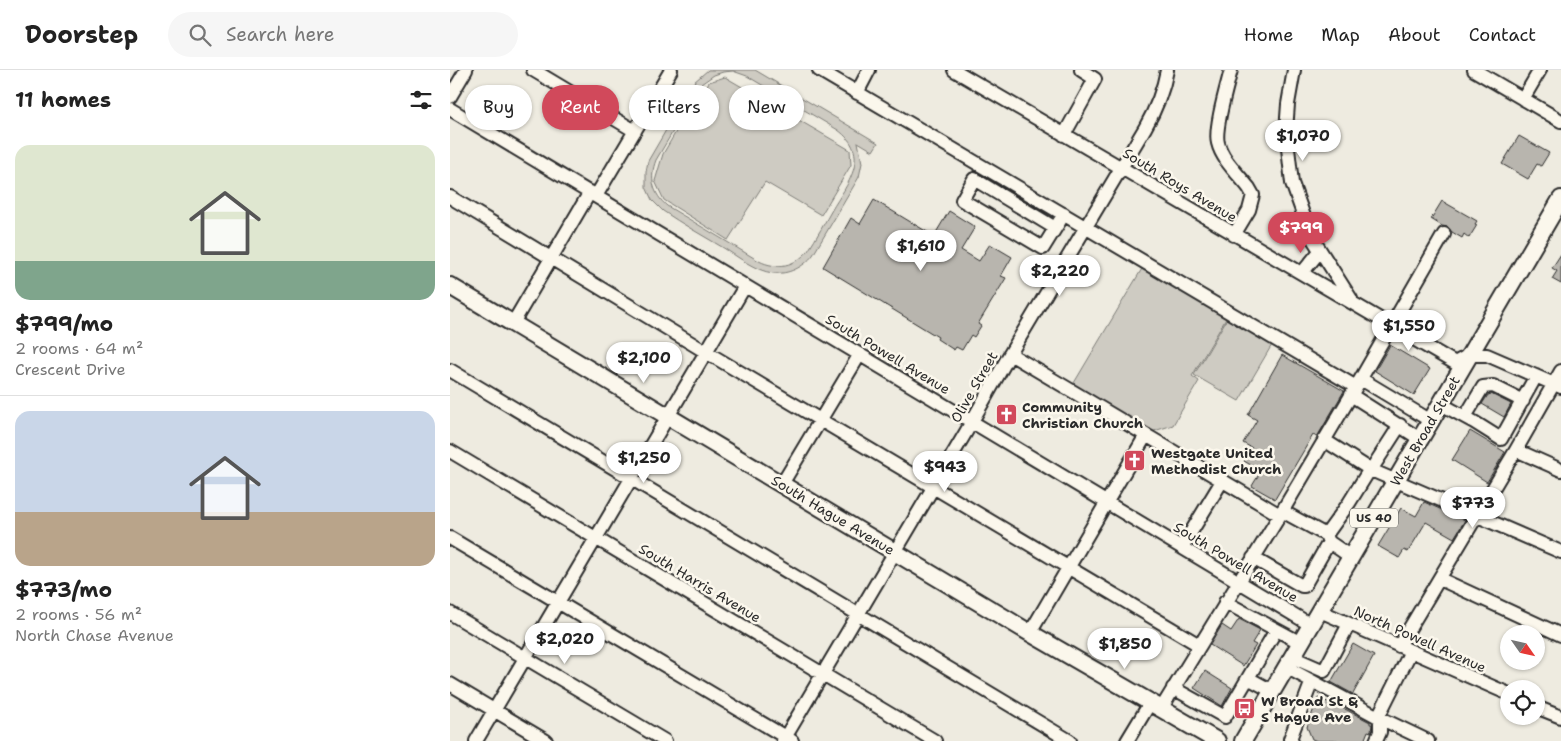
<!DOCTYPE html>
<html lang="en">
<head>
<meta charset="utf-8">
<style>
  body { margin:0; font-family:"Shantell Sans",sans-serif; background:#f6f6f6; color:#222; height:100vh; display:flex; flex-direction:column; font-size:19px; white-space:nowrap }
  * { box-sizing:border-box; margin:0 }
  p { font-size:16px; color:#767676 }
  .icon { flex:none; width:28px; height:28px; fill:none; stroke:currentColor; stroke-width:2; stroke-linecap:round; stroke-linejoin:round }
  .map { position:relative; flex:1; overflow:hidden }
  .details { display:flex; flex-direction:column; background:#fff; width:450px }
  .details>* { flex:none }
  .hud { position:absolute; left:15px; top:15px; width:475px; height:45px; display:flex; gap:10px }
  .needle { width:32px; rotate:124deg }
  .fabs { position:absolute; left:1050px; top:555px; display:grid; gap:10px }
  .fabs a { display:grid; place-items:center; width:45px; height:45px; border-radius:50%; background:#fff; box-shadow:0 1px 4px #0004; font-size:25px }
  .price { position:absolute; translate:-50% -42px; padding:0 11px; border-radius:18px; background:#fff; color:#222; font-size:16px; line-height:32px; filter:drop-shadow(0 1px 2px #0008) }
  .price::after { content:''; position:absolute; left:50%; top:30px; width:15px; height:11px; margin-left:-8px; background:inherit; clip-path:polygon(0 0,100% 0,50% 100%) }
  .price.on { background:#d1495b; color:#fff }
  ul { padding:0; list-style:none }
  li { display:grid; align-content:center; gap:10px; height:265px; padding:0 15px }
  li+li { border-top:1px solid #e0e0e0 }
  li span { display:grid; place-items:center; height:155px; border-radius:15px; color:#555 }
  li>.icon { margin-inline-start:auto }
  span .icon { width:90px; height:90px; fill:#fffc; stroke-width:1 }
  li b { font-size:21px }
  h2 { display:flex; justify-content:space-between; align-items:center; height:60px; padding:0 15px; font-size:21px }
  .chip { padding:0 18px; border-radius:22px; background:#fff; box-shadow:0 1px 4px #0004; font-size:18px; line-height:45px }
  .chip.on { background:#d1495b; color:#fff }
  header { display:flex; align-items:center; gap:30px; box-sizing:border-box; height:70px; padding:0 25px; background:#fff; border-bottom:1px solid #e0e0e0 }
  header strong { font-size:24px }
  nav { display:flex; gap:28px; margin-inline-start:auto; font-size:18px }
  .search { width:350px; height:45px; background:#f6f6f6; display:flex; align-items:center; gap:12px; box-sizing:border-box; padding:0 18px; border-radius:28px; color:#767676; font-size:19px }
  main { display:flex; flex:1; min-height:0 }
  .map>svg:first-child { display:block }
  .green { fill:#cecbc2; stroke:#7c7b76; fill-rule:evenodd }
  .building { fill:#b8b5ae; stroke:#2b2b2b }
  .lines { fill:none; stroke-linecap:round; stroke-linejoin:round }
  .minor-casing { stroke:#2b2b2b; stroke-width:16 }
  .major-casing { stroke:#2b2b2b; stroke-width:20 }
  .minor { stroke:#fbf7ec; stroke-width:12 }
  .major { stroke:#fbf7ec; stroke-width:16 }
  .labels { text-anchor:middle; stroke-width:5; stroke-linejoin:round; paint-order:stroke }
  .shield { fill:#fbf7ec; stroke:#696865; stroke-width:1 }
  .shield-label { font-size:12px; font-weight:bold; fill:#2b2b2b }
  .street-label { font-size:14px; fill:#2b2b2b; stroke:#fbf7ec }
  .poi-label { font-size:14px; font-weight:bold; fill:#2b2b2b; stroke:#fbf7ec; text-anchor:start }
</style>
</head>
<body>
<header>
<strong>Doorstep</strong>
<div class="search"><svg class="icon" aria-label="search" viewBox="0 0 24 24"><circle cx="10" cy="10" r="6"/><path d="M15 15l6 6"/></svg>Search here</div>
<nav><a>Home</a><a>Map</a><a>About</a><a>Contact</a></nav>
</header>
<main>
<section class="details">
<h2>11 homes<svg class="icon" aria-label="filters" viewBox="0 0 24 24"><path d="M4 7h16M4 17h16"/><circle cx="9" cy="7" r="2"/><circle cx="15" cy="17" r="2"/></svg></h2>
<ul>
<li><span style="background:linear-gradient(#dfe7d0 75%,#7fa58c 0)"><svg class="icon" aria-label="home" viewBox="0 0 24 24"><path d="M3 11l9-7 9 7M6 9v11h12V9"/></svg></span><div><b>$799/mo</b><p>2 rooms · 64 m²</p><p>Crescent Drive</p></div></li>
<li><span style="background:linear-gradient(#c9d6e8 65%,#b9a48a 0)"><svg class="icon" aria-label="home" viewBox="0 0 24 24"><path d="M3 11l9-7 9 7M6 9v11h12V9"/></svg></span><div><b>$773/mo</b><p>2 rooms · 56 m²</p><p>North Chase Avenue</p></div></li>
</ul>
</section>
<div class="map">
<svg width="1111" height="671" viewBox="0 0 1111 671">
  <rect width="100%" height="100%" fill="#eeebe0"/>
  <filter id="ink" filterUnits="userSpaceOnUse"><feTurbulence type="fractalNoise" baseFrequency=".02" numOctaves="2"/><feDisplacementMap in="SourceGraphic" scale="10" xChannelSelector="R" yChannelSelector="G"/><feConvolveMatrix kernelMatrix="1 2 1 2 8 2 1 2 1" color-interpolation-filters="sRGB"/></filter>
  <g filter="url(#ink)">
    <path class="green" d="M258,0H305L428,73L423,81L408,72L412,93L409,107L363,185C354,197 338,205 323,203C305,201 287,186 272,177C252,165 232,154 213,141L202,130L196,117V102L198,91L244,12ZM283,1L297,6L388,60C421,84 399,112 383,138C375,152 367,167 358,181C345,196 327,200 309,191L217,136C203,124 199,108 206,90L251,14L264,5L273,2Z
      M275,7L400,80L401,95L371,145L315,112L278,170L214,130L205,111L213,84L238,41L241,43L259,12Z
      M693,197L777,247L742,306L749,311L723,355L698,363L621,318Z
      M778,247L823,273L789,331L744,305Z"/>
    <path class="building" d="M1069,66L1099,83L1091,96L1087,94L1078,109L1052,94Z
      M424,130L484,166L499,141L525,157L511,180L529,191L540,174L562,187L551,206L556,208L528,254L531,256L524,267L521,265L512,280L506,277L504,280L487,269L488,267L373,197L401,148L410,154Z
      M992,131L1027,151L1025,154L1027,155L1019,168L1014,164L1012,168L1002,162L998,157L992,156L981,149Z
      M1111,184V214L1102,209L1107,201L1102,198Z
      M940,275L980,299L964,325L925,301Z
      M832,285L894,321L867,367L863,365L825,429L802,416L811,401L794,391L802,378L793,373L807,350L798,345Z
      M1041,324L1061,334L1054,347L1032,334L1038,325Z
      M1020,361L1055,382L1037,412L1002,390Z
      M974,432L1015,450L1004,468L976,452L958,482L954,480L949,488L928,476L951,438L966,446Z
      M789,549L810,560L802,573L806,575L793,596L760,575L772,555L781,561Z
      M903,574L924,586L903,624L881,612Z
      M755,601L782,618L772,636L744,618Z
      M868,628L897,640L920,652V654H922L921,662L918,661L914,671H867L862,669L857,657Z"/>
    <g class="lines">
      <defs>
        <path id="minor" d="M83,0L185,61
          M369,0L906,317
          M504,0L1005,293L1019,285H1037L1111,317
          M781,0C777,16 764,59 768,73C772,90 789,105 799,118L803,125L799,140L784,165
          M844,0L838,34L836,61L842,113L861,166L901,229
          M1024,0L1111,51
          M407,23L419,0
          M0,27L16,0
          M1073,29L1090,0
          M0,39L861,555
          M614,65L645,9L631,0
          M146,126L221,0
          M0,127L256,282L749,575
          M605,158L524,109L512,130L593,178L614,144
          M852,203L870,181
          M63,253L140,122
          M560,284L830,445
          M0,300L620,671
          M911,309L981,351
          M901,325L970,369
          M991,334L1024,352L1051,369L1086,306
          M1015,347L1033,317L1043,316L1073,331
          M874,370L921,400L1111,482
          M1066,380L1111,400
          M0,381L485,671
          M921,400L950,355
          M332,414L410,284
          M832,441L876,465L879,472L901,487
          M876,465L899,433L920,399
          M0,468L342,671
          M732,477L772,411
          M803,488L852,516H854L879,472
          M990,509L1111,565
          M775,532L851,573
          M870,541L1059,624
          M0,543L215,671
          M580,563L696,365
          M949,576L1066,380L1111,301
          M842,587L874,601L899,554
          M836,597L930,648L978,671
          M0,614L96,671
          M723,618L775,647L798,608
          M822,621L798,608L826,560
          M1086,637L1111,647
          M711,639L830,445L906,317L994,164
          M26,671L295,216
          M333,671L516,362L560,284L695,58C706,39 713,22 717,0
          M677,671L700,633
          M842,671L840,669L862,611
          M926,671L930,662V643L961,581"/>
        <path id="major" d="M0,216L580,563L767,671
          M793,671L1111,129"/>
      </defs>
      <use href="#minor" class="minor-casing"/>
      <use href="#major" class="major-casing"/>
      <use href="#minor" class="minor"/>
      <use href="#major" class="major"/>
    </g>
  </g>
  <defs>
    <symbol id="church-square" viewBox="-11 -11 22 22"><rect x="-9" y="-9" width="18" height="18" rx="4" fill="#d1495b" stroke="#fbf7ec"/><path d="M-1.2-6h2.4v3.5h3.3v2.4h-3.3V6h-2.4V-.1h-3.3v-2.4h3.3Z" fill="#fff"/></symbol>
    <symbol id="bus-square" viewBox="-11 -11 22 22"><rect x="-9" y="-9" width="18" height="18" rx="4" fill="#d1495b" stroke="#fbf7ec"/><path d="M-5-6H5V4H4V6H2V4H-2V6H-4V4H-5ZM-3.5-4V0h7V-4ZM-3.5 1.2v1.5H-2V1.2ZM2 1.2v1.5H3.5V1.2Z" fill="#fff"/></symbol>
  </defs>
  <g fill-rule="evenodd">
    <use href="#church-square" x="544" y="332" width="25" height="25"/>
    <use href="#church-square" x="672" y="378" width="25" height="25"/>
    <use href="#bus-square" x="782" y="626" width="25" height="25"/>
  </g>
  <g class="labels">
    <rect class="shield" x="900" y="438.5" width="48" height="19" rx="4"/>
    <g class="shield-label">
      <text x="924" y="452">US 40</text>
    </g>
    <g class="street-label">
      <text transform="translate(730 115) rotate(31)" y="5">South Roys Avenue</text>
      <text transform="translate(438 284) rotate(31)" y="5">South Powell Avenue</text>
      <text transform="translate(524 317) rotate(-60)" y="5">Olive Street</text>
      <text transform="translate(975 361) rotate(-60)" y="5">West Broad Street</text>
      <text transform="translate(383 445) rotate(31)" y="5">South Hague Avenue</text>
      <text transform="translate(786 492) rotate(31)" y="5">South Powell Avenue</text>
      <text transform="translate(250 513) rotate(31)" y="5">South Harris Avenue</text>
      <text transform="translate(970 569) rotate(24)" y="5">North Powell Avenue</text>
    </g>
    <g class="poi-label">
      <text x="572" y="342">Community<tspan x="572" dy="16">Christian Church</tspan></text>
      <text x="701" y="388">Westgate United<tspan x="701" dy="16">Methodist Church</tspan></text>
      <text x="811" y="636">W Broad St &amp;<tspan x="811" dy="16">S Hague Ave</tspan></text>
    </g>
  </g>
</svg>
<div class="fabs">
<a><svg class="needle" viewBox="-14 -14 28 28"><path d="M0-13l5 13h-10z" fill="#e53935"/><path d="M0 13l5-13h-10z" fill="#767676"/></svg></a>
<a><svg class="icon" aria-label="locate" viewBox="0 0 24 24"><circle cx="12" cy="12" r="6"/><path d="M12 2v4M12 18v4M2 12h4M18 12h4"/></svg></a>
</div>
<b class="price" style="left:853px;top:92px">$1,070</b>
<b class="price on" style="left:851px;top:184px">$799</b>
<b class="price" style="left:471px;top:202px">$1,610</b>
<b class="price" style="left:610px;top:227px">$2,220</b>
<b class="price" style="left:959px;top:282px">$1,550</b>
<b class="price" style="left:194px;top:314px">$2,100</b>
<b class="price" style="left:194px;top:414px">$1,250</b>
<b class="price" style="left:495px;top:423px">$943</b>
<b class="price" style="left:1023px;top:459px">$773</b>
<b class="price" style="left:115px;top:595px">$2,020</b>
<b class="price" style="left:675px;top:600px">$1,850</b>
<div class="hud">
<a class="chip">Buy</a>
<a class="chip on">Rent</a>
<a class="chip">Filters</a>
<a class="chip">New</a>
</div>
</div>
</main>
</body>
</html>
